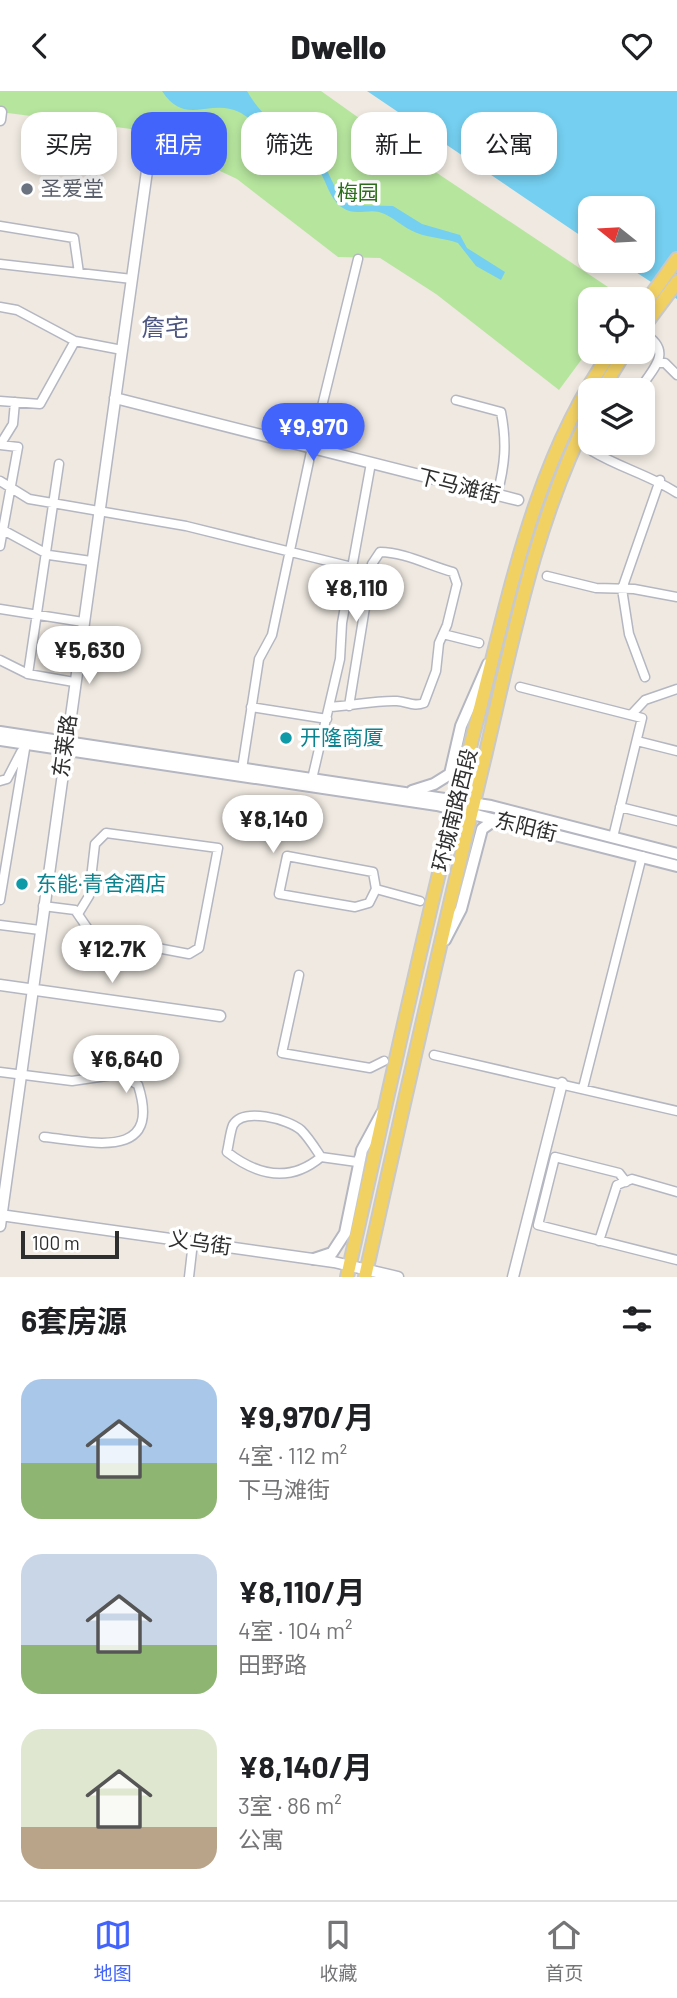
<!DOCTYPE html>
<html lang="zh">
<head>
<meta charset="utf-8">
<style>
  body { margin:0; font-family:Barlow,"Noto Sans SC",sans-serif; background:#f6f6f6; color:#202124; height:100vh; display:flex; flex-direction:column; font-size:26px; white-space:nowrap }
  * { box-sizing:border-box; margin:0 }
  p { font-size:23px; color:#757577 }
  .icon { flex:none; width:38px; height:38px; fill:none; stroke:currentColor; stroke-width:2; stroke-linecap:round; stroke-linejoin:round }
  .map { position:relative; height:1186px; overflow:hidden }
  .sheet { display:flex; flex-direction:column; background:#fff; flex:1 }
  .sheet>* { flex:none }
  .top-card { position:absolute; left:21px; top:21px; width:635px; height:63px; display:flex; gap:14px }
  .needle { width:46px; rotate:288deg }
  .tools { position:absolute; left:578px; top:105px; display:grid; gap:14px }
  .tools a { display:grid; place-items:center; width:77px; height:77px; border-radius:14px; background:#fff; box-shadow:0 4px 10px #0003; font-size:35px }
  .scale { position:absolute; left:21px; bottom:18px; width:98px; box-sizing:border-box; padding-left:7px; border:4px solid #2e2e2e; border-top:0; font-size:19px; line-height:24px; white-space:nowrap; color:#2e2e2e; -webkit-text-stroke:5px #fff; paint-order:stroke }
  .price { position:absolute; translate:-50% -60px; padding:0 16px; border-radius:24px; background:#fff; color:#222; font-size:23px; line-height:46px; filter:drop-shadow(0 2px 4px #0008) }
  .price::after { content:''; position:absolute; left:50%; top:42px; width:21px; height:16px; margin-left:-10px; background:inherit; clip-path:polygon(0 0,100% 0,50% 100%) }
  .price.on { background:#4264fb; color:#fff }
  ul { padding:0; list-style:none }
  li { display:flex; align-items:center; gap:21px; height:175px; padding:0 21px }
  li span { display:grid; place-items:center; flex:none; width:196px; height:140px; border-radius:21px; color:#555 }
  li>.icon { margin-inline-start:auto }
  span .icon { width:84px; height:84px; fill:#fffc; stroke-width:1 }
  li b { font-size:30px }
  h2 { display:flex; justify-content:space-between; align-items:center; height:84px; padding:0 21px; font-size:30px }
  .tag { padding:0 24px; border-radius:21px; background:#fff; box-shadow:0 4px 10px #0003; font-size:24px; line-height:63px }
  .tag.on { background:#4264fb; color:#fff }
  header { display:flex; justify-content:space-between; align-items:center; height:91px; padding:0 21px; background:#fff; font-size:32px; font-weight:800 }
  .menu { display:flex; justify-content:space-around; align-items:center; height:98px; border-top:2px solid #e0e0e0; background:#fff; font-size:19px; color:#757577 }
  .menu a { display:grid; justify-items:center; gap:4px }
  .menu .on { color:#4264fb }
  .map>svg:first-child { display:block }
  .green { fill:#b6e59e }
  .water { fill:#75cff0 }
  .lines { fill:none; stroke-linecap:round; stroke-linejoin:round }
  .minor-casing { stroke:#b4b7c1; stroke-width:11 }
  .tertiary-casing { stroke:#b4b7c1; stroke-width:13 }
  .secondary-casing { stroke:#b4b7c1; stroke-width:14 }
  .primary-casing { stroke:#c9c9c9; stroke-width:16 }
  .minor { stroke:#fff; stroke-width:8 }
  .tertiary { stroke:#fff; stroke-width:10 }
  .secondary { stroke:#fff; stroke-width:10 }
  .primary { stroke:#f2d163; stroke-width:12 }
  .worship-dot { fill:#6b7280; stroke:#fff; stroke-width:2.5 }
  .culture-dot { fill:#0f9aa8; stroke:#fff; stroke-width:2.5 }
  .labels { text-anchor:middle; stroke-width:7; stroke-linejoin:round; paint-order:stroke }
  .worship-label { font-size:21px; fill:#5b616d; stroke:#fff; text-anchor:start }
  .park-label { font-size:21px; fill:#2c6e1b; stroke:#fff }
  .street-label { font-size:21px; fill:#2e2e2e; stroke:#fff }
  .culture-label { font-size:21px; fill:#0d838f; stroke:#fff; text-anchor:start }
  .quarter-label { font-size:24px; fill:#4d5680; stroke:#fff }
</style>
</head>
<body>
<header><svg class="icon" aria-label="back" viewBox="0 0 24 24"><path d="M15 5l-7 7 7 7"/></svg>Dwello<svg class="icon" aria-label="heart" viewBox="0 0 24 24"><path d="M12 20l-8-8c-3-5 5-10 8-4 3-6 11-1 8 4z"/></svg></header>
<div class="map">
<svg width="677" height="1186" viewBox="0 0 677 1186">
  <rect width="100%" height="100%" fill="#efe9e1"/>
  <path class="green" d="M0,0H321L425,74L626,208H590V257L559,299L436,203L380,167L338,166L237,88L131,38L0,21Z"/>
  <path class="water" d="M162,0H247C258,19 268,28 287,39C299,47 300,52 316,57L334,94L353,114L393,115L422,133L460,144L467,157L505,181L501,189L476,175L458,152C444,147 430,147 417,142C403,137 393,125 379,121C367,118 355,125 343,117C328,108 326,85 314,72C310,67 247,25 239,21C210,7 185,36 162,0Z
    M367,0H677V208L619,170H642V117H590V151Z"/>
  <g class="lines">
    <defs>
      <path id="minor" d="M0,135L74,147L79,182
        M0,173L132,188
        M0,216L17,219L75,250L122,259
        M657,272H665L677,284
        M639,299C655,275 674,260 642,241
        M456,309L501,321C507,352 505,374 497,404
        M0,310L40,313L75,250
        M592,360C620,377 650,384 677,402
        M0,390L29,408L186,435L352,476
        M3,439L49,464L91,470
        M0,455L18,356L0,354L13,333L15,311
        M547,485L596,497L634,498L677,506
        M0,518L83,531
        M443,543L479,552
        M0,569L28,583L74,591
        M28,583L59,373
        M645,586L629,543L622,498L660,389
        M520,596L642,627L613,746
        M251,616L327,628
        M329,616C351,615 376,609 397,610C408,611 414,616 424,612L436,580L439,552L447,534L457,493L453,481C430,475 404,461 380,461L372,473L349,615
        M631,624L645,609L677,598
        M637,650L677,660
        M242,678L259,568L272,544L312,356L358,168
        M312,688L340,568L342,532L371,372
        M0,690L7,688L21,661
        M620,716L677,730
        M376,798L369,812L355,816L279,803L287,765L373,781L376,798L420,810
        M0,809L26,652
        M43,815L75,819L88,838L99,846L189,863L199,857L218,757L106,742L95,753L89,805L78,823
        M0,834L40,839
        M299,884L282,962L370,977L384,970
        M434,964L677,1020
        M0,981L72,990L120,983L138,994C163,1072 88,1050 44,1046
        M583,997L642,765
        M321,1066C290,1092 258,1085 227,1061C229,1053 230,1041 233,1034C243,1016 288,1028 301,1039C309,1047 315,1057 321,1066L357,1071L360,1065
        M626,1091L619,1082L555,1066L538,1134L677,1169
        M599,1150L617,1094L632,1088L677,1101
        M189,1186L193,1151"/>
      <path id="tertiary" d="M0,29L1,21
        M115,307L518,409
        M0,894L220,925
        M0,1124L334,1171L398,1186
        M0,1135L151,51
        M513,1186L562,992"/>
      <path id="secondary" d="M0,641L491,715L677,763
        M0,649L437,714L677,775
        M412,700L434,693L450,683L461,635L488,573
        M445,849L461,818L482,738L496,728
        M314,1168L332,1162L345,1142L362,1059L382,1022"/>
      <path id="primary" d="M642,217L677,168
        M642,238L677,191
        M602,299L625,261
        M347,1186C389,999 430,811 478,625C510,501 535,368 611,261
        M365,1186C404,1011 444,835 486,661C513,547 536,428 590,323"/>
    </defs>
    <use href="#minor" class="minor-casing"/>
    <use href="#tertiary" class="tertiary-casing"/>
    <use href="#secondary" class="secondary-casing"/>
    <use href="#primary" class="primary-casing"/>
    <use href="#minor" class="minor"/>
    <use href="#tertiary" class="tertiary"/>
    <use href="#secondary" class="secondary"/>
    <use href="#primary" class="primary"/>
  </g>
  <circle class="worship-dot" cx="27" cy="98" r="7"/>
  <g class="culture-dot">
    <circle cx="286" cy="647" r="7"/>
    <circle cx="22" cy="793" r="7"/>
  </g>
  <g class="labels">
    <g class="worship-label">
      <text x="41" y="105">圣爱堂</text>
    </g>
    <g class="park-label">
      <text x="358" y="109">梅园</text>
    </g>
    <g class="street-label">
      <text transform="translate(459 395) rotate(14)" y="7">下马滩街</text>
      <text transform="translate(65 655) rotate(-82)" y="7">东莱路</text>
      <text transform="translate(455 719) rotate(-76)" y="7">环城南路西段</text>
      <text transform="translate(526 736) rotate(14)" y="7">东阳街</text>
      <text transform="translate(200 1152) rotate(8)" y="7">义乌街</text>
    </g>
    <g class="culture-label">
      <text x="300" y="654">开隆商厦</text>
      <text x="36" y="800">东能·青舍酒店</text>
    </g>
    <g class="quarter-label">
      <text x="165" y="245">詹宅</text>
    </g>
  </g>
</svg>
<div class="tools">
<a><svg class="needle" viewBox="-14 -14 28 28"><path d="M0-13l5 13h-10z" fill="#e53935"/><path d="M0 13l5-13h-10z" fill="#757577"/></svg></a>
<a><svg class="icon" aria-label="locate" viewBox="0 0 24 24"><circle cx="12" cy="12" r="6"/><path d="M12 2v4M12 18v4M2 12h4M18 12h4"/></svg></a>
<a><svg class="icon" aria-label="layers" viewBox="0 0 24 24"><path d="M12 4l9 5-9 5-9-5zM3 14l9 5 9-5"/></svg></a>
</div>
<div class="scale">100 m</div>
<b class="price on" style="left:313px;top:372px">¥9,970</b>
<b class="price" style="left:356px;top:533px">¥8,110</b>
<b class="price" style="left:89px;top:595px">¥5,630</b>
<b class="price" style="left:273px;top:764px">¥8,140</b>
<b class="price" style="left:112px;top:894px">¥12.7K</b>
<b class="price" style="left:126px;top:1004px">¥6,640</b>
<div class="top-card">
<a class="tag">买房</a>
<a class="tag on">租房</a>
<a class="tag">筛选</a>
<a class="tag">新上</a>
<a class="tag">公寓</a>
</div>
</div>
<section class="sheet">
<h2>6套房源<svg class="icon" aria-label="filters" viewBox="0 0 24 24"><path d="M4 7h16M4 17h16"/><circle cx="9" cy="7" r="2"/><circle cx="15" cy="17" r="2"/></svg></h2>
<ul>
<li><span style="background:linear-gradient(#a9c7e8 60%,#8fb573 0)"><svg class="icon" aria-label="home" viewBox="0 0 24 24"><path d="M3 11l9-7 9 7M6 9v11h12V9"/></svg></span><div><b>¥9,970/月</b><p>4室 · 112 m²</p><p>下马滩街</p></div></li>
<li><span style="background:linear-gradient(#c9d6e8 65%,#8fb573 0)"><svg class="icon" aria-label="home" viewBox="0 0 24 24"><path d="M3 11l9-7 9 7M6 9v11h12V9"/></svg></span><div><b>¥8,110/月</b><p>4室 · 104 m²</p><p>田野路</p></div></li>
<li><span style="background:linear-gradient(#dfe7d0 70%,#b9a48a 0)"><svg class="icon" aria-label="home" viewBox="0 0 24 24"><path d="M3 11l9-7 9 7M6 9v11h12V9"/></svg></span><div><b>¥8,140/月</b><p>3室 · 86 m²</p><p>公寓</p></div></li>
</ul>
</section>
<nav class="menu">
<a class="on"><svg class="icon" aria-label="map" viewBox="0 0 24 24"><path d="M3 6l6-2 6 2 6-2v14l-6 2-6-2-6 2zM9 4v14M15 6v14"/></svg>地图</a>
<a><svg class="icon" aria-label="saved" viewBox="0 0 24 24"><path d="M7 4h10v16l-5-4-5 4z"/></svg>收藏</a>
<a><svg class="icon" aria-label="home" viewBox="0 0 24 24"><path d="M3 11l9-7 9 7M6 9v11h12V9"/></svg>首页</a>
</nav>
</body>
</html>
